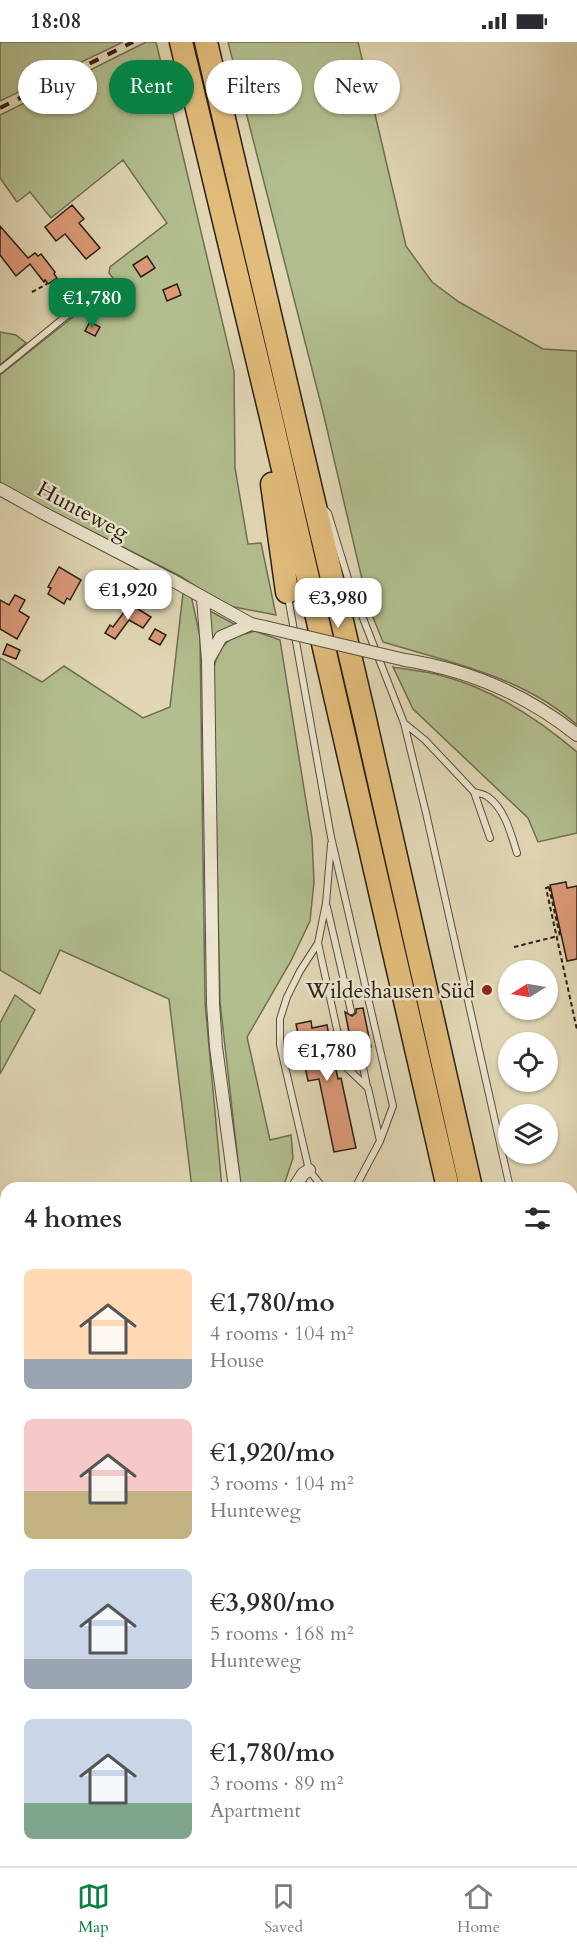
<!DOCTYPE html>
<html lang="en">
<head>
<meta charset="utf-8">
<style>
  body { margin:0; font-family:Cardo,serif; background:#f2f2f3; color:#2b2b33; height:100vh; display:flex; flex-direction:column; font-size:22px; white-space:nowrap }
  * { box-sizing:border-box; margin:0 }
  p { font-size:20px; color:#7c7c81 }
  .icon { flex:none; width:33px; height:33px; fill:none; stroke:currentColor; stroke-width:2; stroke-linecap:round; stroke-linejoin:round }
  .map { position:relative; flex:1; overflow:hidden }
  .details { position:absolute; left:0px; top:1140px; width:578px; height:684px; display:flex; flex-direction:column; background:#fff; border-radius:18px 18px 0 0; box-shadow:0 2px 4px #0004 }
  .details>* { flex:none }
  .hud { position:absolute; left:18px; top:18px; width:542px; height:54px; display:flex; gap:12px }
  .needle { width:39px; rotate:259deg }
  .fabs { position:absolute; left:498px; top:918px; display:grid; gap:12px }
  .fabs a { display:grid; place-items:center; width:60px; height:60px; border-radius:50%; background:#fff; box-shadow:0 2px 4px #0004; font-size:30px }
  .price { position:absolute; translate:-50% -51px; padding:0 14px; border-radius:12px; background:#fff; color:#222; font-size:20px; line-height:39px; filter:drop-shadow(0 2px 3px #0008) }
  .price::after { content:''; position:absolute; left:50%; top:36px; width:18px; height:14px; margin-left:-9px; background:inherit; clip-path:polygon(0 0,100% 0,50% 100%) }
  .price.active { background:#0b8043; color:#fff }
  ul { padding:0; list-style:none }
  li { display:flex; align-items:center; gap:18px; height:150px; padding:0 24px }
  li span { display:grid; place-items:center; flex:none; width:168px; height:120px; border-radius:9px; color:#555 }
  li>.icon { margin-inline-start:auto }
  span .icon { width:72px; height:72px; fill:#fffc; stroke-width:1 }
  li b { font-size:26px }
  h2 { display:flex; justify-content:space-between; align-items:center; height:72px; padding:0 24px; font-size:26px }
  .pill { padding:0 21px; border-radius:27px; background:#fff; box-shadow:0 2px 4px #0004; font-size:21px; line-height:54px }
  .pill.active { background:#0b8043; color:#fff }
  .status { display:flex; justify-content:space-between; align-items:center; height:42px; padding:0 30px; background:#fff; direction:ltr }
  .status svg { height:16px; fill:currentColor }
  .tab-bar { display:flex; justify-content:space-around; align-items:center; height:84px; border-top:2px solid #e1e1e2; background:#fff; font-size:16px; color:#7c7c81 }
  .tab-bar a { display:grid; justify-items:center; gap:3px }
  .tab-bar .active { color:#0b8043 }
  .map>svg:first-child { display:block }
  .green { fill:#b2be8e; stroke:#6e6f52; stroke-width:1.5 }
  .building { fill:#dc9a78; stroke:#2a2017; stroke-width:1.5 }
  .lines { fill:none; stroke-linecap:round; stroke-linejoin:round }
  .service-casing { stroke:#584e3e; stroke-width:8 }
  .minor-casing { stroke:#584e3e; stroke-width:14 }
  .motorway-casing { stroke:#2a2017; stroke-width:25 }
  .path { stroke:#2a2017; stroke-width:2; stroke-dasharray:4.5 3; stroke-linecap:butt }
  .service { stroke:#ece5cf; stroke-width:6 }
  .minor { stroke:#ece5cf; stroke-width:12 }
  .motorway { stroke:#e1bc7a; stroke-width:22 }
  .rail { stroke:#2a2017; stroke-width:4; stroke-dasharray:10 10; stroke-linecap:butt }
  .minor-bridge-casing { stroke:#584e3e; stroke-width:14; stroke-linecap:butt }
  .minor-bridge { stroke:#ece5cf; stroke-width:12 }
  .poi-dot { fill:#8f2418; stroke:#ece5cf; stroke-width:2 }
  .labels { text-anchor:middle; stroke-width:5; stroke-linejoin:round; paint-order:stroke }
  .street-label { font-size:22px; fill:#2a2017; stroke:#ece5cf }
  .poi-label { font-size:22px; fill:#2a2017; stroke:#ece5cf; text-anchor:end }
</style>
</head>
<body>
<div class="status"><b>18:08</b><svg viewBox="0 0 49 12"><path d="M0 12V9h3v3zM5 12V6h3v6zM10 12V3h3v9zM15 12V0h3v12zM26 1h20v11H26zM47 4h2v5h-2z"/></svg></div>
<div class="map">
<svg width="577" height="1824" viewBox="0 0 577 1824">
  <rect width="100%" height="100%" fill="#e2d7b5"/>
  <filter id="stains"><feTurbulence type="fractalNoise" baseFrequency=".00333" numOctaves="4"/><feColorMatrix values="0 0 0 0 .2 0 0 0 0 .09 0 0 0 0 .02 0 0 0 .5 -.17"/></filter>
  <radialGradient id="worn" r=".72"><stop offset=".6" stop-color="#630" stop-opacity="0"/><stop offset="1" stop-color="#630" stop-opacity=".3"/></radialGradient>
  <path class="green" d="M0,0H123L0,59Z
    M146,0H156L234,329L235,426L248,502L261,501L276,573L224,563L180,534L0,443V333L83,267L91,277L126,253L109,231L110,225L167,181L123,118L51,176L30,150L17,160L0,136V73Z
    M228,0H358L406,204L432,240L459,260L543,307L577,309V683C524,635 449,620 383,600L368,563L323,370Z
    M0,290L16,293L26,301L0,323Z
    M183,551L191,553L200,595L205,961L222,1146H192L169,957L60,908L40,952L0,928V616L42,640L64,624L143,676L170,665Z
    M208,568L236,583L219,591L213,597Z
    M255,589L280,598L312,796L314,840L310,879L291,919L247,995L270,1098L291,1093L293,1116L283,1146H241L220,960L213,627C223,598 226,597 255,589Z
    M393,625C408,628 425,629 439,633C492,646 537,676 577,710V791L538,800L528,776L413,667Z
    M15,953L35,968L0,1032V981Z
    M6,1431V1574L0,1568V1436Z
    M0,1711L6,1717V1818H572V1805L577,1824H0Z"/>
  <path class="building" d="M72,163L84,177L79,181L100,206L86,217L65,192L56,199L45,185Z
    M0,184L28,216L35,211L38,214L41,212L55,230L54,232L57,236L48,242L45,238L44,240L30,222L16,234L0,213Z
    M147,214L155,226L141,235L133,223Z
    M177,242L181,253L167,259L163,248Z
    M90,280L100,285L95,294L85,289Z
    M59,525L81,538L70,558L67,556L64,562L48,552L51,546L48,545Z
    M15,553L25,558L19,569L29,575L17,597L0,587V558L9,563Z
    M130,562L151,575L143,586L129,578L115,597L105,591L110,583L113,585Z
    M155,587L166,593L160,603L149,597Z
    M7,602L20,608L16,617L3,612Z
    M566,840L567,846L577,844V917L567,919L550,843Z
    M363,966L371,1005L365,1007L362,1002L357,1001L354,1004V1009L347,1011L343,991L349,990L345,970L352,974L356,971V967Z
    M311,979L312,986L327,983L329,994L333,993L337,1013L333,1014L338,1037L341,1036L356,1106L334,1110L319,1037L308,1039L296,982Z"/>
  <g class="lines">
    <defs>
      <path id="service" d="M0,328L87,257
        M323,466L328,471L350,543L404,681L426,771L510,1146
        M288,555L331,795L393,1064L380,1099
        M404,681L425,698L474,750L490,796
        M474,750C478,751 485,752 488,755C505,767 511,792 517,811
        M331,802L326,861L318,901L345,1024L368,1046L380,1099L355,1146
        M327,865L351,969
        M318,901L300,929L287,955L280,977V1003L309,1128L323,1146
        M359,1006L367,1044
        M572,1156L577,1168
        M572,1196L577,1186
        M572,1292L577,1297
        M572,1310L577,1337
        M572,1415L577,1438
        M0,1465L6,1460
        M0,1540H6
        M0,1578L6,1583
        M572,1765L577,1781"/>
      <path id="minor" d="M0,447L43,471L170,537L251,582L265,585
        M203,557L208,618L213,962L216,1005L235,1146
        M208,618L221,595L251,582
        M405,618C469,628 527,653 577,693
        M294,1146L303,1132L309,1128"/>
      <path id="motorway" d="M181,0L271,375L448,1146
        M206,0L364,673L471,1146
        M272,442L287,550
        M572,1592L577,1617
        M572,1686L577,1710"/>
    </defs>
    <use href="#service" class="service-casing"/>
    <use href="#minor" class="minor-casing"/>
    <use href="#motorway" class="motorway-casing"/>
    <path class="path" d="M32,250L47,242
      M549,845L546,846L577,988
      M549,845L560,894
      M514,905L558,894
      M0,1359L6,1362
      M0,1790H6
      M63,1818L70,1824"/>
    <use href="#service" class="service"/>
    <use href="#minor" class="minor"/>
    <use href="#motorway" class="motorway"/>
    <path class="rail" d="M0,66L133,0"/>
    <defs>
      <path id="minor-bridge" d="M265,585L405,618"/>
    </defs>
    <use href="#minor-bridge" class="minor-bridge-casing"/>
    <use href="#minor-bridge" class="minor-bridge"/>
  </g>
  <circle class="poi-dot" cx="487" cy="948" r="6"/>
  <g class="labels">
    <g class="street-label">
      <text transform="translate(83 468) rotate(28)" y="8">Hunteweg</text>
    </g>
    <g class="poi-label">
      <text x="475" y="956">Wildeshausen Süd</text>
    </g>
  </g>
  <rect width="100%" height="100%" filter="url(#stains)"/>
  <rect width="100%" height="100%" fill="url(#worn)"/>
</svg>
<div class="fabs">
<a><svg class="needle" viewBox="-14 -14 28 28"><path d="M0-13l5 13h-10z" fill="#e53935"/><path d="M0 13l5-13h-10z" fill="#7c7c81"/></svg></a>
<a><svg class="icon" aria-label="locate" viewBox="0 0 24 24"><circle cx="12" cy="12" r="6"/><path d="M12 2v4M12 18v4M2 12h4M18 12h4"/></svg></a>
<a><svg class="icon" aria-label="layers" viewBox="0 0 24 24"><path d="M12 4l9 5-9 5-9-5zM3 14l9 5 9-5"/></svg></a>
</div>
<b class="price active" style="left:92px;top:287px">€1,780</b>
<b class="price" style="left:128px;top:579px">€1,920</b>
<b class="price" style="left:338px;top:587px">€3,980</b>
<b class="price" style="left:327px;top:1040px">€1,780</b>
<div class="hud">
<a class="pill">Buy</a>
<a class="pill active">Rent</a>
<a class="pill">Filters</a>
<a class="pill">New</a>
</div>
<section class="details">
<h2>4 homes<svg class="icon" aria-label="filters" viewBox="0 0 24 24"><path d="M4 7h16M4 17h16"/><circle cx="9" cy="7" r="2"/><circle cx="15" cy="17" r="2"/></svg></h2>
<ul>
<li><span style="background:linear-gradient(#ffd9b3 75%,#9aa5b1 0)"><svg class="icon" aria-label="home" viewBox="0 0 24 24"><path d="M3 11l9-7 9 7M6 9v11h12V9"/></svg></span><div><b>€1,780/mo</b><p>4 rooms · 104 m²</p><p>House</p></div></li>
<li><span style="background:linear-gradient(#f6c9c9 60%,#c2b280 0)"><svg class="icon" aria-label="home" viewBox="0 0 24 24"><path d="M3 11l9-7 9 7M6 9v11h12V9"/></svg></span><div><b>€1,920/mo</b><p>3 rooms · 104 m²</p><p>Hunteweg</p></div></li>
<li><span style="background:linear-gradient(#c9d6e8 75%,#9aa5b1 0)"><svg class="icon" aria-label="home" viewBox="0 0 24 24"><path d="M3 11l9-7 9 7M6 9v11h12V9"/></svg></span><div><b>€3,980/mo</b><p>5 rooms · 168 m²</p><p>Hunteweg</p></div></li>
<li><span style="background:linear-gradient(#c9d6e8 70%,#7fa58c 0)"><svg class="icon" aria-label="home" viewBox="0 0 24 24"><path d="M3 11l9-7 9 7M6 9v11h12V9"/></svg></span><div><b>€1,780/mo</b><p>3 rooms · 89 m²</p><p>Apartment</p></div></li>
</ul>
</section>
</div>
<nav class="tab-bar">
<a class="active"><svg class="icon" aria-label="map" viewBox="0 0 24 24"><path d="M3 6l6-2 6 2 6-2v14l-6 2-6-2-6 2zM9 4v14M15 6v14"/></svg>Map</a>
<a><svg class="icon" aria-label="saved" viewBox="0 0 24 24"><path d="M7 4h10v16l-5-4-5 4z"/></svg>Saved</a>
<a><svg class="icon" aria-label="home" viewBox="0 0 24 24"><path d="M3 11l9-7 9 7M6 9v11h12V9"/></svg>Home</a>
</nav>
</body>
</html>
